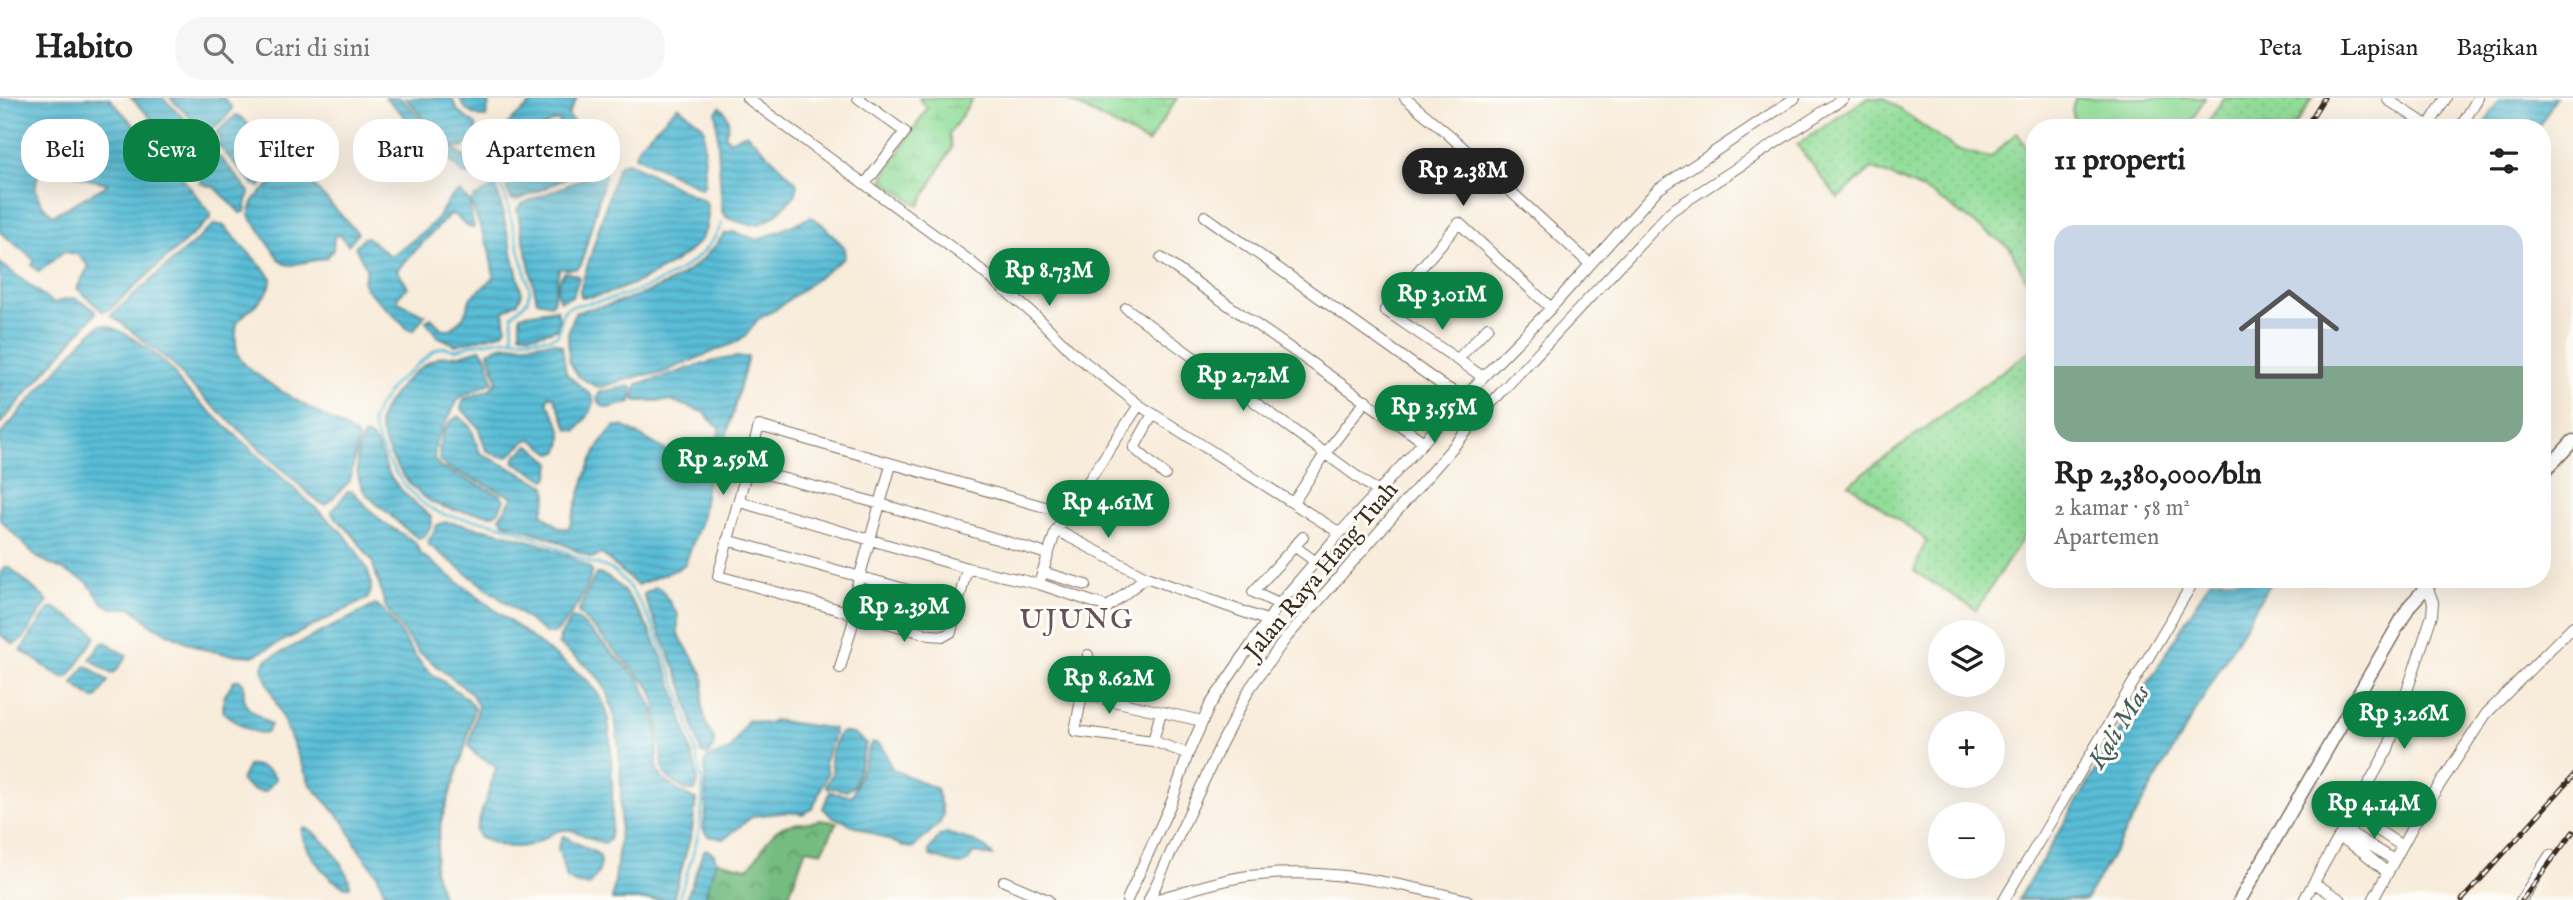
<!DOCTYPE html>
<html lang="id">
<head>
<meta charset="utf-8">
<style>
  body { margin:0; font-family:"IM FELL English",serif; background:#f6f6f6; color:#222; height:100vh; display:flex; flex-direction:column; font-size:26px; white-space:nowrap }
  * { box-sizing:border-box; margin:0 }
  p { font-size:23px; color:#767676 }
  .icon { flex:none; width:38px; height:38px; fill:none; stroke:currentColor; stroke-width:2; stroke-linecap:round; stroke-linejoin:round }
  .map { position:relative; flex:1; overflow:hidden }
  .panel { position:absolute; left:2026px; top:21px; width:525px; height:469px; display:flex; flex-direction:column; background:#fff; border-radius:28px; box-shadow:0 7px 28px #0002 }
  .panel>* { flex:none }
  .guide { position:absolute; left:21px; top:21px; width:665px; height:63px; display:flex; gap:14px }
  .buttons { position:absolute; left:1928px; top:522px; display:grid; gap:14px }
  .buttons a { display:grid; place-items:center; width:77px; height:77px; border-radius:50%; background:#fff; box-shadow:0 7px 28px #0002; font-size:35px }
  .price { position:absolute; translate:-50% -60px; padding:0 16px; border-radius:24px; background:#0b8043; color:#fff; font-size:23px; line-height:46px; filter:drop-shadow(0 2px 4px #0008) }
  .price::after { content:''; position:absolute; left:50%; top:42px; width:21px; height:16px; margin-left:-10px; background:inherit; clip-path:polygon(0 0,100% 0,50% 100%) }
  .price.on { background:#222; color:#fff }
  ul { padding:0; list-style:none }
  li { display:grid; align-content:center; gap:14px; height:371px; padding:0 28px }
  li span { display:grid; place-items:center; height:217px; border-radius:21px; color:#555 }
  li>.icon { margin-inline-start:auto }
  span .icon { width:126px; height:126px; fill:#fffc; stroke-width:1 }
  li b { font-size:30px }
  h2 { display:flex; justify-content:space-between; align-items:center; height:84px; padding:0 28px; font-size:30px }
  .tag { padding:0 24px; border-radius:28px; background:#fff; box-shadow:0 7px 28px #0002; font-size:24px; line-height:63px }
  .tag.on { background:#0b8043; color:#fff }
  header { display:flex; align-items:center; gap:42px; box-sizing:border-box; height:98px; padding:0 35px; background:#fff; border-bottom:2px solid #e0e0e0 }
  header strong { font-size:33px }
  nav { display:flex; gap:38px; margin-inline-start:auto; font-size:24px }
  .search { width:490px; height:63px; background:#f6f6f6; display:flex; align-items:center; gap:18px; box-sizing:border-box; padding:0 24px; border-radius:28px; color:#767676; font-size:26px }
  .map>svg:first-child { display:block }
  .grass { fill:url(#grass-dots); stroke:#66845c; stroke-width:2 }
  .forest { fill:url(#forest-crowns); stroke:#587350; stroke-width:2 }
  .wetland { fill:url(#wetland-marsh); stroke:#66845c; stroke-width:2 }
  .green { fill:#91dd99; stroke:#66845c; stroke-width:2 }
  .water { fill:url(#water-rules); stroke:#4a747a; stroke-width:2; fill-rule:evenodd }
  .lines { fill:none; stroke-linecap:round; stroke-linejoin:round }
  .stream { stroke:#59bdd7; stroke-width:2.5 }
  .minor-casing { stroke:#7d6e60; stroke-width:12 }
  .tertiary-casing { stroke:#7d6e60; stroke-width:15 }
  .minor { stroke:#fff; stroke-width:10 }
  .tertiary { stroke:#fff; stroke-width:12 }
  .rail-casing { stroke:#3b2a1e; stroke-width:5 }
  .rail { stroke:#fdfcf7; stroke-width:2.5; stroke-dasharray:8; stroke-linecap:butt }
  .labels { text-anchor:middle; stroke-width:6; stroke-linejoin:round; paint-order:stroke }
  .street-label { font-size:24px; fill:#3b2a1e; stroke:#fdfcf7 }
  .water-label { font-size:26px; font-style:italic; fill:#465d5f; stroke:#fdfcf7 }
  .quarter-label { font-size:28px; letter-spacing:2px; fill:#665157; stroke:#fdfcf7 }
</style>
</head>
<body>
<header>
<strong>Habito</strong>
<div class="search"><svg class="icon" aria-label="search" viewBox="0 0 24 24"><circle cx="10" cy="10" r="6"/><path d="M15 15l6 6"/></svg>Cari di sini</div>
<nav><a>Peta</a><a>Lapisan</a><a>Bagikan</a></nav>
</header>
<div class="map">
<svg width="2573" height="802" viewBox="0 0 2573 802">
  <defs>
    <pattern id="grass-dots" width="8" height="8" patternUnits="userSpaceOnUse" patternTransform="scale(1.75)"><rect width="8" height="8" fill="#91dd99"/><path d="M2 2h.1M6 6h.1" fill="none" stroke="#7ebe83" stroke-width="1.8" stroke-linecap="round"/></pattern>
    <pattern id="forest-crowns" width="20" height="18" patternUnits="userSpaceOnUse" patternTransform="scale(1.75)"><rect width="20" height="18" fill="#74bc81"/><path d="M2 6a3 3 0 1 1 6 0M12 15a3 3 0 1 1 6 0" fill="none" stroke="#609969"/></pattern>
    <pattern id="wetland-marsh" width="20" height="14" patternUnits="userSpaceOnUse" patternTransform="scale(1.75)"><rect width="20" height="14" fill="#91dd99"/><path d="M1 5h8M5 5V1M11 12h8M15 12V8" fill="none" stroke="#7ebe83"/></pattern>
    <pattern id="water-rules" width="6" height="5" patternUnits="userSpaceOnUse" patternTransform="scale(1.75)"><rect width="6" height="5" fill="#59bdd7"/><path d="M0 2.5h6" fill="none" stroke="#4b9aae"/></pattern>
  </defs>
  <rect width="100%" height="100%" fill="#fdfcf7"/>
  <filter id="ink" filterUnits="userSpaceOnUse"><feTurbulence type="fractalNoise" baseFrequency=".0143" numOctaves="2"/><feDisplacementMap in="SourceGraphic" scale="14" xChannelSelector="R" yChannelSelector="G"/><feConvolveMatrix kernelMatrix="1 2 1 2 8 2 1 2 1" color-interpolation-filters="sRGB"/></filter>
  <filter id="wash" filterUnits="userSpaceOnUse"><feTurbulence type="fractalNoise" baseFrequency=".00686" numOctaves="4" result="noise"/><feDisplacementMap in="SourceGraphic" scale="28" xChannelSelector="R" yChannelSelector="G"/><feGaussianBlur stdDeviation="1.57" result="paint"/><feColorMatrix in="noise" values="0 0 0 0 0 0 0 0 0 0 0 0 0 0 0 0 0 1.4 0 .05"/><feComposite in="paint" operator="in"/></filter>
  <g filter="url(#wash)">
    <rect width="100%" height="100%" fill="#f8ecdb"/>
    <path class="grass" d="M1867,0H1884L1956,51L1990,60L2017,34L2035,64V199L2010,150L1932,96L1872,70L1838,100L1797,47Z
      M2224,0H2313L2293,30H2204Z
      M2035,245V422L1976,512L1914,473L1926,442L1849,386L2034,250Z"/>
    <path class="forest" d="M819,722L837,724L822,754L806,751L787,802H704L716,763L748,770C762,757 766,735 785,728C796,724 808,726 819,722Z"/>
    <path class="wetland" d="M919,0H973L949,37L952,49L919,108L882,82L927,10Z
      M1064,0H1177L1148,45Z"/>
    <path class="green" d="M2075,0H2205L2187,30H2076L2072,12Z"/>
    <path class="water" d="M0,0H109L180,77L211,116V120L109,212L102,213L77,190L89,168L78,157L64,153L39,174L32,168L34,163L31,159L0,134ZM50,65L83,80L106,85L107,87L53,117C34,103 28,80 50,65Z
      M131,0H163L196,32L198,36L188,48L189,55L206,68L218,59L222,61L249,94L245,114L240,115L216,90L200,85L202,72Z
      M170,0H224L232,10L228,17L209,34H205Z
      M386,0H400L451,49L476,68L478,73L474,78L463,76Z
      M405,0H452L458,13L476,27L477,36L463,50L453,49Z
      M460,0H490L486,19C475,20 462,10 460,0Z
      M538,0H577L568,17L576,27L577,35L507,73H502L500,67C515,55 552,37 560,25L558,22L552,24L518,44L497,60C490,60 485,54 482,48Z
      M2500,0H2556L2538,30H2482Z
      M678,8L703,28L704,33L705,86L701,90L635,58L639,47Z
      M720,9C730,18 730,26 725,37L730,43L746,35L797,85L796,96C778,114 767,133 740,124C732,122 726,121 722,113L716,14Z
      M236,17L241,19L262,41L287,61L260,89L253,86L218,47L220,39L216,35Z
      M582,42L592,44L601,59L599,66L520,101L512,102L506,88V78Z
      M627,64L706,104C710,115 707,136 698,145C676,168 612,201 581,199L580,192L617,71L621,66Z
      M293,66L358,135L348,147L340,137L334,138L333,152L326,160L291,167L285,166L279,161L249,117L254,101Z
      M601,73L605,75V78L581,167L576,171H559L553,204L551,206L537,203L517,111L522,106Z
      M496,87L522,196L518,204L504,213L506,229L502,235L456,247L437,238L426,223L431,220L442,231L450,232L464,218L471,199L494,180L489,151L471,105L474,100Z
      M460,94L469,103L474,130C465,131 461,119 452,116L448,118L397,172L408,189L398,198V204L425,217L414,232H409L365,190L363,183L367,171L355,149L363,140L367,139L389,157H393C407,146 427,134 438,119C445,110 447,98 460,94Z
      M811,119L821,125L845,150L844,160L775,212L758,221L748,235L737,244L659,276L643,277L602,289L595,288L578,278L569,263L568,235L575,215C585,210 596,210 607,207C655,194 694,179 724,136L734,134L758,142Z
      M215,126L224,128L271,179C273,199 247,210 237,225C235,235 235,254 241,262C257,283 330,321 355,336L358,340L350,383L326,407L318,404L188,285L172,265L111,217Z
      M0,165L53,205C76,198 74,198 95,212L96,215L0,326Z
      M565,174L577,177L579,179L573,198L560,203C555,196 558,180 565,174Z
      M557,211L559,222L556,231C545,235 531,239 520,235V217Z
      M100,227C117,226 158,256 170,270C175,275 177,282 182,288L345,437C356,453 381,483 367,501L253,558L226,556L199,550L153,528L132,510H113L104,506L86,483L38,460L0,422V337L83,242Z
      M555,244L562,248L566,275C591,301 608,295 576,333L568,331L554,299L549,297L547,304C556,320 569,336 558,354L551,355L532,341L527,342L508,359L499,358L486,352L478,329L461,310L464,301L489,292L497,283L489,254L500,248Z
      M480,251L487,258L493,284L459,300L436,343L434,362L441,370L501,397L504,402L498,414L493,417C475,414 454,414 438,407C411,396 383,354 379,324C386,299 413,271 437,260C442,257 447,258 453,258C463,257 471,253 480,251Z
      M748,259L724,347L718,358H714L710,354L720,333C717,324 708,323 706,315L672,303H636L634,301L637,286C671,279 715,257 748,259Z
      M630,288L633,291L631,304L608,310L602,308L597,301L600,294Z
      M459,318L471,330L480,355L546,388L547,399L542,416L560,430H569C581,398 588,352 615,328L625,329L705,375L708,379L701,423L685,466L678,471L637,487L602,456L591,460L551,440L504,425L500,419L513,399L448,370L440,363C437,346 442,327 459,318Z
      M365,337C379,340 382,362 388,374C398,392 415,405 431,419L432,426L424,439L419,440C407,434 399,425 389,416C367,398 357,393 357,363C357,353 359,344 365,337Z
      M528,348L533,349L551,365L549,379L546,382L514,364L516,358Z
      M348,393H352L381,423L415,444L421,456L586,581C593,589 601,598 605,608C612,628 615,722 609,742L605,745C591,744 582,733 568,732C558,731 551,736 543,741C522,754 500,750 479,739L476,732L496,671L494,667L476,657L469,648L478,608L471,595L419,554L409,542L386,510L372,463L352,436L332,416V412Z
      M446,424C495,432 548,443 590,470L592,473C588,494 570,520 556,535L547,536L429,447L428,444L437,427Z
      M5,469H9L48,503L23,541L14,546L0,537V476Z
      M596,476C627,477 660,552 669,578C680,608 687,640 696,671L698,683L695,693C684,694 671,683 664,675L654,599L650,589L578,514Z
      M2211,481H2272L2086,802H2018Z
      M656,489L661,491L678,517V536L702,575L704,583L702,608L707,629L714,640V649L707,657L701,655L682,586L644,499V496Z
      M375,507C390,513 411,557 427,572C438,582 470,598 474,610L465,650L441,723L434,771L443,802L387,801L377,776L359,752L344,724L310,686L262,571L266,562Z
      M53,509L89,531L96,538L70,578L62,580L21,552L49,511Z
      M572,520L579,522L640,582L652,609L657,636V672L663,681L682,695L696,701L692,733L673,802H612C621,749 631,625 599,581C590,568 571,557 558,546L561,542L559,540Z
      M106,544L127,558L116,573L112,576L90,561L102,545Z
      M88,568L108,583L98,599L94,601L73,586L84,569Z
      M234,582H240L244,586V603L248,610L271,627L266,635C252,637 234,623 223,614L224,599Z
      M748,622L767,626L773,622L833,631L834,636L825,663L828,675L813,710L803,716L790,714L753,718L724,741L708,738L703,731L706,713L705,664L709,659L730,652Z
      M843,634L856,637L866,645L854,688L847,693L833,690L828,691L826,688L833,674L830,659L838,637Z
      M871,645C890,645 883,662 894,672L937,691L943,717L940,725L913,750L905,749L831,718L823,710L830,694L850,698L853,696Z
      M254,667C264,670 271,672 276,681L265,694C256,694 246,690 241,682L248,668Z
      M303,730C320,732 350,772 350,789C334,792 296,745 303,730Z
      M946,735C960,739 987,745 993,758L974,755L966,765L961,767L930,758L929,752L940,737Z
      M563,738L598,756C606,766 596,779 589,788L575,785L567,780L558,750Z
      M706,751L714,756L716,763L704,802H686L703,754Z"/>
    <g class="lines">
      <path class="stream" d="M469,53L489,70L504,94L530,192L527,203L512,217L513,239
        M678,802C691,764 706,724 702,683C692,628 658,511 615,474C606,467 596,467 586,463C557,449 528,435 497,426C479,421 458,422 440,415C409,403 379,355 372,324L378,309L394,286L435,252L443,249L457,252L473,246L506,241L549,240L558,237L563,214L568,209C585,204 603,204 621,198C661,186 706,165 722,125"/>
    </g>
  </g>
  <g filter="url(#ink)">
    <g class="lines">
      <defs>
        <path id="minor" d="M747,0L970,163L1038,220L1072,254L1139,307L1340,435
          M858,0L905,34L865,86
          M1405,0L1447,35L1590,166
          M2389,0L2388,2L2432,30
          M2429,27L2446,0
          M2460,30L2478,0
          M1205,118L1442,287L1465,300
          M1161,160L1424,344
          M1126,210L1378,394
          M1457,262L1488,229
          M1483,279L1385,212L1459,125L1551,210
          M1153,316L1134,350L1165,377
          M747,371L881,406L1047,456
          M739,402L747,406L967,470L1039,486L1108,509L1146,479L1266,522
          M1293,405L1325,356L1366,302
          M1056,432L1146,479
          M727,442L959,506
          M1294,448L1316,464
          M967,470L951,534L944,538L930,537L718,478L759,328L1066,415
          M1042,474L1086,487
          M1039,486L1056,432L1139,307
          M1279,506L1253,494L1303,439
          M849,516L891,367
          M1088,557L1082,596L1202,623
          M840,570L855,518
          M1082,596L1075,633L1153,643L1188,656
          M1153,643L1161,614
          M2368,690L2415,725
          M2353,716L2402,748
          M2344,731L2394,762
          M2340,739L2363,754L2388,775
          M1004,783L1048,802
          M2314,785L2341,802
          M1127,802L1172,703L1188,656L1210,607L1279,506L1340,435L1483,279L1551,210L1657,92L1795,0
          M1149,802L1220,648L1250,590L1286,540L1503,292L1671,113L1844,0
          M1154,802C1185,794 1217,782 1249,778C1325,769 1393,784 1467,802
          M2004,802L2195,481
          M2304,802L2388,651L2432,517L2433,504L2427,488
          M2373,802L2414,726L2486,616L2573,528
          M2521,802L2550,757"/>
        <path id="tertiary" d="M2543,375L2573,343
          M2240,802L2410,507L2434,481"/>
      </defs>
      <use href="#minor" class="minor-casing"/>
      <use href="#tertiary" class="tertiary-casing"/>
      <use href="#minor" class="minor"/>
      <use href="#tertiary" class="tertiary"/>
      <defs>
        <path id="rail" d="M2305,30L2324,0
          M2462,802L2573,678
          M2522,802L2573,734"/>
      </defs>
      <use href="#rail" class="rail-casing"/>
      <use href="#rail" class="rail"/>
    </g>
  </g>
  <g class="labels">
    <g class="street-label">
      <text transform="translate(1321 472) rotate(-50)" y="8">Jalan Raya Hang Tuah</text>
    </g>
    <g class="water-label">
      <text transform="translate(2118 628) rotate(-58)" y="9">Kali Mas</text>
    </g>
    <g class="quarter-label">
      <text x="1077" y="530">UJUNG</text>
    </g>
  </g>
</svg>
<div class="buttons">
<a><svg class="icon" aria-label="layers" viewBox="0 0 24 24"><path d="M12 4l9 5-9 5-9-5zM3 14l9 5 9-5"/></svg></a>
<a>+</a>
<a>−</a>
</div>
<b class="price on" style="left:1463px;top:110px">Rp 2.38M</b>
<b class="price" style="left:1049px;top:210px">Rp 8.73M</b>
<b class="price" style="left:1442px;top:234px">Rp 3.01M</b>
<b class="price" style="left:1243px;top:315px">Rp 2.72M</b>
<b class="price" style="left:1434px;top:347px">Rp 3.55M</b>
<b class="price" style="left:723px;top:399px">Rp 2.59M</b>
<b class="price" style="left:1108px;top:442px">Rp 4.61M</b>
<b class="price" style="left:904px;top:546px">Rp 2.39M</b>
<b class="price" style="left:1109px;top:618px">Rp 8.62M</b>
<b class="price" style="left:2404px;top:653px">Rp 3.26M</b>
<b class="price" style="left:2374px;top:743px">Rp 4.14M</b>
<div class="guide">
<a class="tag">Beli</a>
<a class="tag on">Sewa</a>
<a class="tag">Filter</a>
<a class="tag">Baru</a>
<a class="tag">Apartemen</a>
</div>
<section class="panel">
<h2>11 properti<svg class="icon" aria-label="filters" viewBox="0 0 24 24"><path d="M4 7h16M4 17h16"/><circle cx="9" cy="7" r="2"/><circle cx="15" cy="17" r="2"/></svg></h2>
<ul>
<li><span style="background:linear-gradient(#c9d6e8 65%,#7fa58c 0)"><svg class="icon" aria-label="home" viewBox="0 0 24 24"><path d="M3 11l9-7 9 7M6 9v11h12V9"/></svg></span><div><b>Rp 2,380,000/bln</b><p>2 kamar · 58 m²</p><p>Apartemen</p></div></li>
</ul>
</section>
</div>
</body>
</html>
